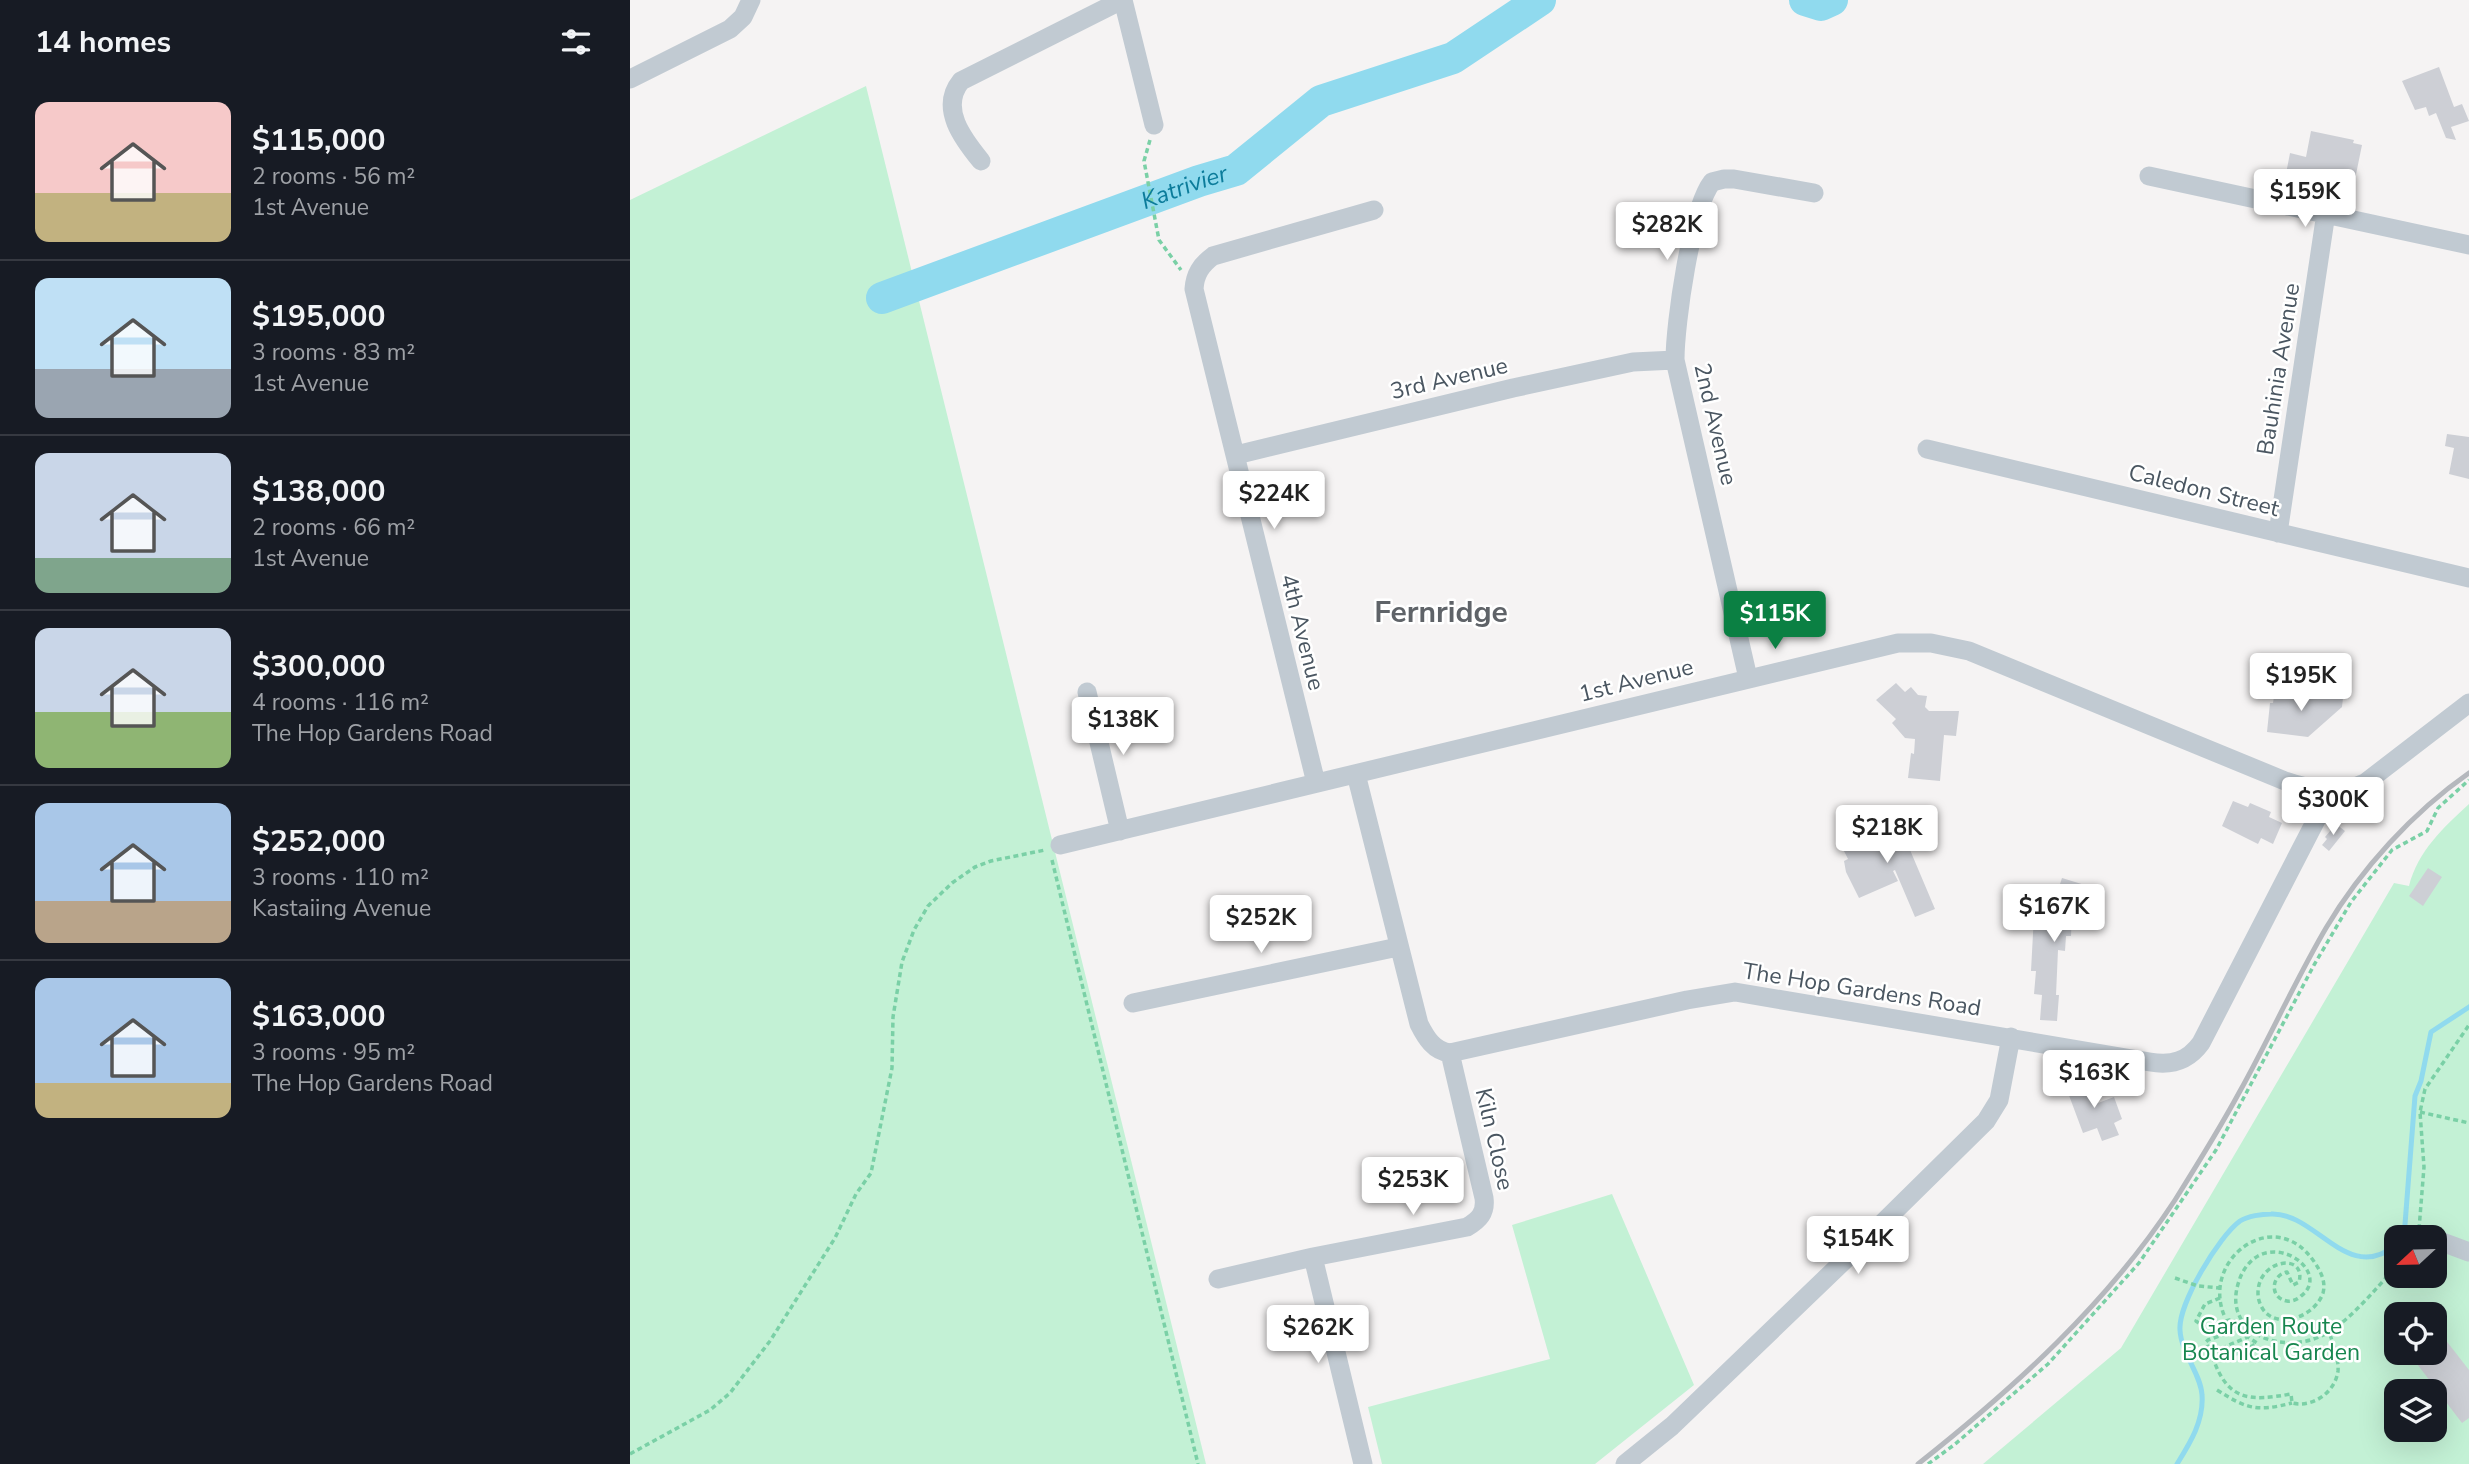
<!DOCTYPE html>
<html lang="en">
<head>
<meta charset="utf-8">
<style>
  body { margin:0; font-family:"Nunito Sans",sans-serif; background:#20242c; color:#f1f3f6; height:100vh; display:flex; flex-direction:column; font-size:26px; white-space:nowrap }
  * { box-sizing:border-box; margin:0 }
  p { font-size:23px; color:#9ea1a6 }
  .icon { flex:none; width:38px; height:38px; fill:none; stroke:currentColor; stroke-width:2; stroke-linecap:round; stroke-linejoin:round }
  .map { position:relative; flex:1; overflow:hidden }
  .drawer { display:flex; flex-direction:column; background:#171b24; width:630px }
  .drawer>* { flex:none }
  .needle { width:46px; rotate:248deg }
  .tools { position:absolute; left:1754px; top:1225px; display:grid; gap:14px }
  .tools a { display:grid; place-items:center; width:63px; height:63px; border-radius:14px; background:#171b24; box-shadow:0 7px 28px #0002; font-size:35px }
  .price { position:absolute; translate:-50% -60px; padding:0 16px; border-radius:7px; background:#fff; color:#222; font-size:23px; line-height:46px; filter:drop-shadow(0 2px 4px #0008) }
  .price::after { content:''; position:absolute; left:50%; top:42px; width:21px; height:16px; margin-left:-10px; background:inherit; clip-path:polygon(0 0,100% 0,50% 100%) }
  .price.active { background:#0b8043; color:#fff }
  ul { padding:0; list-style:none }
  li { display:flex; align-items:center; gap:21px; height:175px; padding:0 35px }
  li+li { border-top:2px solid #363941 }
  li span { display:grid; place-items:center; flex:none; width:196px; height:140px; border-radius:14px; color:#555 }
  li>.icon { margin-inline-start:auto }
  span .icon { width:84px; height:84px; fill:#fffc; stroke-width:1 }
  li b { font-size:30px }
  h2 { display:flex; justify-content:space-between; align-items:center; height:84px; padding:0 35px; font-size:30px }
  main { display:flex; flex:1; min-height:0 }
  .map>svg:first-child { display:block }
  .green { fill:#c3f1d5; fill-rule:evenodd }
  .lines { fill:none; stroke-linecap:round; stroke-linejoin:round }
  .stream { stroke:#90daee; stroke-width:5 }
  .river { stroke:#90daee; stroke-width:32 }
  .building { fill:#cdcfd5 }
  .path { stroke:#7ad0a6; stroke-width:3.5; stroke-dasharray:5 3.5; stroke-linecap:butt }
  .minor { stroke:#c1cad2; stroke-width:19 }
  .rail { stroke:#b5b8bd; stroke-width:5 }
  .labels { text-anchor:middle; stroke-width:5; stroke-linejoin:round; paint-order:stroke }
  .street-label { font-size:23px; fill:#4a5661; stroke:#fff }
  .park-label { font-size:23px; fill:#17864f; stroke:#fff }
  .water-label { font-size:24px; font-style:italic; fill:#0c7c9b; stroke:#fff }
  .district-label { font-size:30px; font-weight:bold; fill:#5f6368; stroke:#fff }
</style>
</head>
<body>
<main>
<section class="drawer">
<h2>14 homes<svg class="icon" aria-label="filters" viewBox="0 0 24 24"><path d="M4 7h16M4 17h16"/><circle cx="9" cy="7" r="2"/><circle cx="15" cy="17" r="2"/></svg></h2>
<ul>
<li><span style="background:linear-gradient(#f6c9c9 65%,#c2b280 0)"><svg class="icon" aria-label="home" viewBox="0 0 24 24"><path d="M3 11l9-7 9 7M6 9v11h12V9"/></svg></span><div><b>$115,000</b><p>2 rooms · 56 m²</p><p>1st Avenue</p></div></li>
<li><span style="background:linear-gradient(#bfe0f5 65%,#9aa5b1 0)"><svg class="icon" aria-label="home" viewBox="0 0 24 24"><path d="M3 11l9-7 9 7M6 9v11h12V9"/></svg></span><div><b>$195,000</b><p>3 rooms · 83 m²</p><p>1st Avenue</p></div></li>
<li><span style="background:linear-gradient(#c9d6e8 75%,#7fa58c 0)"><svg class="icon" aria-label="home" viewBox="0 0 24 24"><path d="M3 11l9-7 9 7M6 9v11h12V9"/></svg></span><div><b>$138,000</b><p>2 rooms · 66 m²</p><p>1st Avenue</p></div></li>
<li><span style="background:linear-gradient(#c9d6e8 60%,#8fb573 0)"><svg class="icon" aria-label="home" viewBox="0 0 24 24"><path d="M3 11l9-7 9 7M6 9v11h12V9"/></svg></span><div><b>$300,000</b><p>4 rooms · 116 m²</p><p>The Hop Gardens Road</p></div></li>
<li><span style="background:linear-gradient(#a9c7e8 70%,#b9a48a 0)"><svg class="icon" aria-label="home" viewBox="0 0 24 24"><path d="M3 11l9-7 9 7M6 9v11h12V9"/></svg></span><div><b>$252,000</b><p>3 rooms · 110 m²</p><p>Kastaiing Avenue</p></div></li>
<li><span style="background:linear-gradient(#a9c7e8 75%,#c2b280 0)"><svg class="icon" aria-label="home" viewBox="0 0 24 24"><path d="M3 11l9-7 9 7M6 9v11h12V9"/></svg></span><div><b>$163,000</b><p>3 rooms · 95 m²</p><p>The Hop Gardens Road</p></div></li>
</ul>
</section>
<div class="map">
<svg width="1839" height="1464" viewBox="0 0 1839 1464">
  <rect width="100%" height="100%" fill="#f5f3f3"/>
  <path class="green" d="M236,86L576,1464H0V200Z
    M1839,804V1464H1353L1491,1348L1764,883L1779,886C1788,851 1813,828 1839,804ZM1766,1237H1804V1276H1766ZM1766,1314H1804V1353H1766ZM1766,1391H1804V1430H1766Z
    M982,1194L1064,1385L965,1464H752L738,1407L920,1359L882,1225Z"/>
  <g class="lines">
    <path class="stream" d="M1774,1237L1785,1096L1791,1081L1801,1032L1839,1007
      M1547,1464C1560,1443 1574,1421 1572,1395C1571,1374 1551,1353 1550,1330C1548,1304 1589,1236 1610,1221C1618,1216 1632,1214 1641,1214C1686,1212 1717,1285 1766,1245"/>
    <g class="river">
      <path d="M1175,0L1191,5L1202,0"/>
      <path id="s1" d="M252,298L569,181L606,170L691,101L823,58L910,0"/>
    </g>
  </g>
  <path class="building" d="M1809,67L1824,107L1832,104L1839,121L1821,127L1826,140L1816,138L1806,113L1799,116L1796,107L1785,110L1772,81Z
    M1681,131L1724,140L1723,143L1732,145L1723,189L1677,180L1676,184L1655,179L1660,153L1676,157Z
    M1817,434L1839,437V479L1819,474L1824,448L1815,446Z
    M1266,683L1275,692L1281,687L1288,695L1297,696L1295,707L1299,711H1329L1326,736L1314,735L1310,781L1278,778L1281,753L1284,754L1285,739L1275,738L1262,723L1266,719L1246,700Z
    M1645,690L1713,698L1712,707L1678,737L1637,732L1640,703H1643Z
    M1603,801L1618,807L1620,803L1641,812L1639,817L1652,823L1643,844L1631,838L1628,844L1592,826Z
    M1272,814L1285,819L1279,832L1272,831L1305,909L1285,917L1265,870L1263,871L1268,881L1229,898L1216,872L1214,861L1218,859L1211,845L1253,827L1254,829L1269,822Z
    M1706,824L1715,831L1699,851L1692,845L1697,839L1695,837Z
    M1798,868L1812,877L1793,906L1779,896Z
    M1432,878L1458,886L1452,906L1447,905L1444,915L1442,914L1441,936H1436L1435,951L1428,950L1426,995H1429L1427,1021L1410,1020L1412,995L1404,994L1406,971H1401L1404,915L1425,916V909L1422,908Z
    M1454,1077L1455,1081L1459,1080L1468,1103L1484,1097L1492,1119L1484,1123L1489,1135L1472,1141L1467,1128L1453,1133L1437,1090L1441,1089L1439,1083Z
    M1804,1325L1839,1370V1418L1832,1423L1781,1356L1785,1353H1804Z"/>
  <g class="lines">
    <path class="path" d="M520,140L514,161L529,240L551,270
      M422,860L568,1464
      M1790,1112L1839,1123
      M1789,1229L1794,1167L1790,1112L1795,1089L1839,1025
      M1545,1278L1568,1286L1590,1288
      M1590,1298L1575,1304L1566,1321L1574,1327L1603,1319L1610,1329L1578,1340L1576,1342L1579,1349L1592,1348L1618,1337L1627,1343L1611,1353L1583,1358C1598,1402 1621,1401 1661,1394L1662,1403C1682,1408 1705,1393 1708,1371C1709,1359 1703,1343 1699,1332
      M1594,1315C1571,1258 1646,1203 1685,1263C1691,1272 1696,1282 1693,1293C1686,1314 1654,1329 1636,1313C1631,1308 1628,1300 1628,1294C1627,1259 1677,1252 1669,1282L1663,1285L1657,1272C1641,1275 1639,1298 1657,1301C1662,1302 1668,1299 1671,1296C1698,1276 1658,1240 1628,1256C1619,1261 1612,1271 1609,1281C1591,1333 1651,1355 1691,1336C1718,1324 1745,1289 1766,1267
      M1587,1390C1617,1409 1627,1412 1662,1403
      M0,1454L80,1410L100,1393L140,1341L205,1238L226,1194L241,1173L262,1068L263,1017L272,962L284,930L298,906L322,883L345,867L361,861L415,850
      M1298,1464L1324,1445L1418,1364L1509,1263L1586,1150L1684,965L1721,902L1762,850L1797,831L1808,808L1839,780"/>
    <path class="minor" d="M493,0L524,125
      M0,79L100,29L113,17L121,0
      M351,161C333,139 309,108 331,81L492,0
      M1519,176L1839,245
      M1297,449L1839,578
      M606,455L883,388L1003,362L1045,360
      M1648,533L1696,213
      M1118,678L1045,360C1045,324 1061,209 1082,182L1094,179H1104L1184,193
      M457,692L490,831
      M726,774L789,1024C796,1038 804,1051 820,1053L1057,1000L1105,992L1520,1062C1542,1066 1558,1061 1571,1043L1700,793
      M686,783L564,289C565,274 571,265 583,256L744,210
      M430,845L1268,643H1301L1339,651L1655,781C1687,791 1704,797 1735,783L1839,703
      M503,1003L768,947
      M1804,1239L1839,1252
      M683,1257L733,1464
      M588,1279L683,1257L837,1227C849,1220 856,1213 854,1198L820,1053
      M995,1464L1042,1426L1221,1254L1356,1121L1369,1100L1381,1037"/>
    <path class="rail" d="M1288,1464C1384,1388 1477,1304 1545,1200C1567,1165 1590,1128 1610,1091C1640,1037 1665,981 1696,928C1731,869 1783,812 1839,773"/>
  </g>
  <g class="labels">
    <g class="street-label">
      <text transform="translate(1648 369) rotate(-81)" y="8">Bauhinia Avenue</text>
      <text transform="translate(819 378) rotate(-13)" y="8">3rd Avenue</text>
      <text transform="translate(1086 424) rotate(77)" y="8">2nd Avenue</text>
      <text transform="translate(1574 490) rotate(14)" y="8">Caledon Street</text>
      <text transform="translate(673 632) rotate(76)" y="8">4th Avenue</text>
      <text transform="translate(1006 680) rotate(-14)" y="8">1st Avenue</text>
      <text transform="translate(1232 989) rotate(9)" y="8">The Hop Gardens Road</text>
      <text transform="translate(865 1139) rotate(77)" y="8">Kiln Close</text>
    </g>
    <g class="park-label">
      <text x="1641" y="1334">Garden Route<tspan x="1641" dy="26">Botanical Garden</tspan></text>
    </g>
    <g class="water-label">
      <text dy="8" stroke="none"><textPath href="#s1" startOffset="322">Katrivier</textPath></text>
    </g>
    <g class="district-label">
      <text x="811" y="622">Fernridge</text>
    </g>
  </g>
</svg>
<div class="tools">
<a><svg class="needle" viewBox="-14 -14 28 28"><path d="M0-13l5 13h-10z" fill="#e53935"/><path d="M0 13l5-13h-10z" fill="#9ea1a6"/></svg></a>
<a><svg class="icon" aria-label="locate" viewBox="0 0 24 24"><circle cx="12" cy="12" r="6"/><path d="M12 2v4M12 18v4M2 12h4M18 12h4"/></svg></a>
<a><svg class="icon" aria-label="layers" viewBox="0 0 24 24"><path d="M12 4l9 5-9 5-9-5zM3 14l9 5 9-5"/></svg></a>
</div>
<b class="price" style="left:1675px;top:229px">$159K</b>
<b class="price" style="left:1037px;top:262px">$282K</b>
<b class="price" style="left:644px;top:531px">$224K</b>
<b class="price active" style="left:1145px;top:651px">$115K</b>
<b class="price" style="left:1671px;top:713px">$195K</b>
<b class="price" style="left:493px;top:757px">$138K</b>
<b class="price" style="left:1703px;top:837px">$300K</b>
<b class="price" style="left:1257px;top:865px">$218K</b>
<b class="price" style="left:1424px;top:944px">$167K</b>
<b class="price" style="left:631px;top:955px">$252K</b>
<b class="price" style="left:1464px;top:1110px">$163K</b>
<b class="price" style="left:783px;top:1217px">$253K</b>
<b class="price" style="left:1228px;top:1276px">$154K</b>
<b class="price" style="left:688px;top:1365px">$262K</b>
</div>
</main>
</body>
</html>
